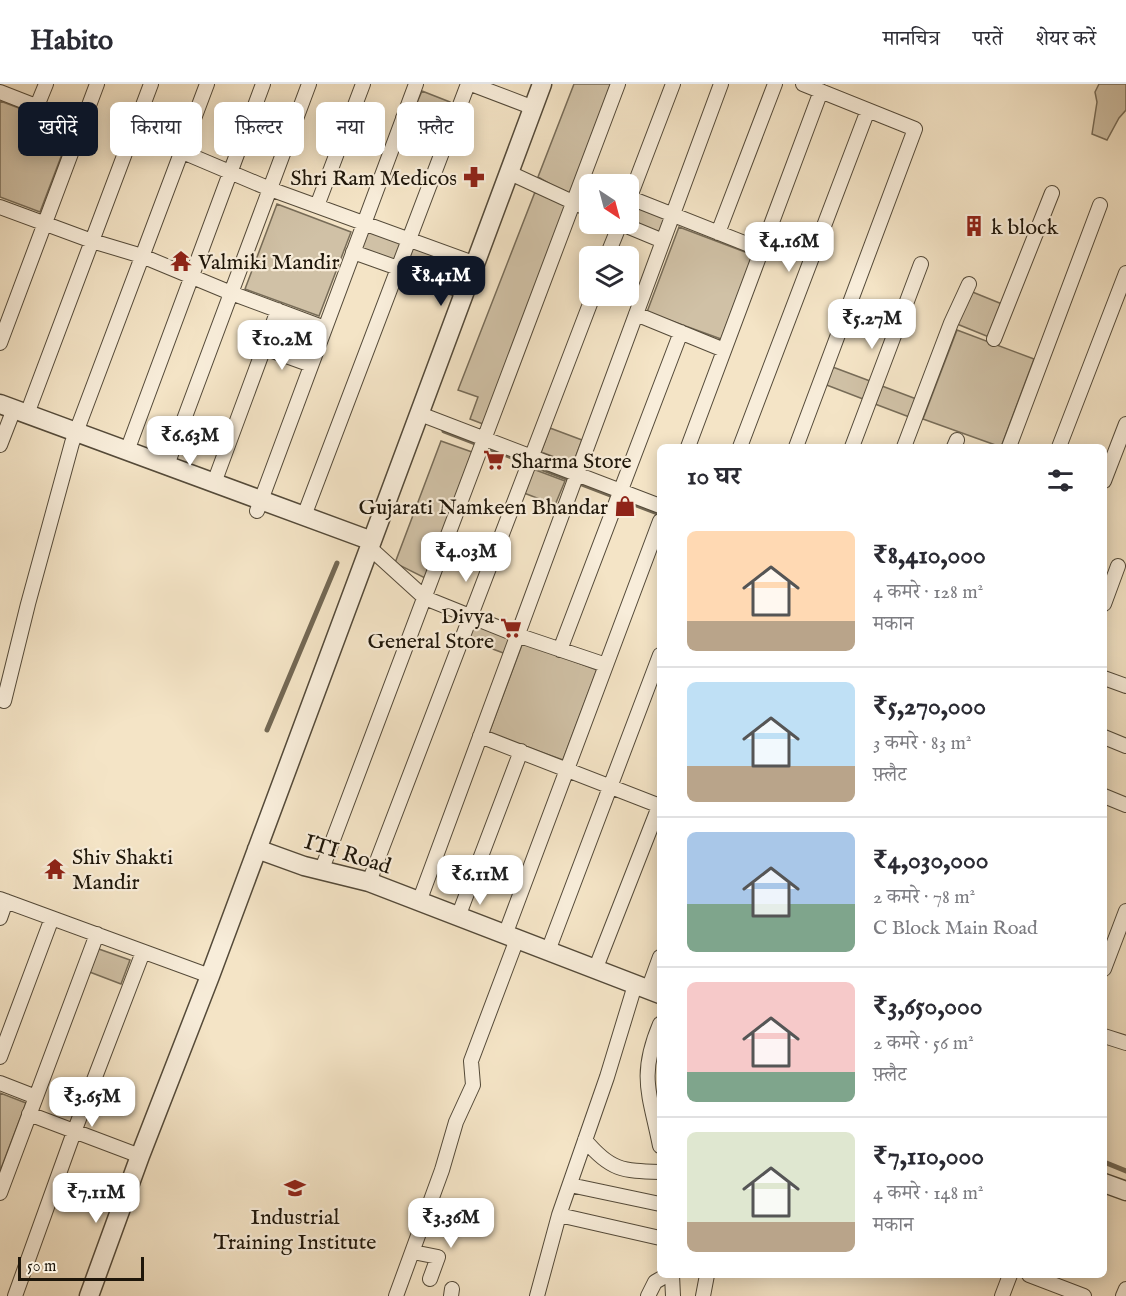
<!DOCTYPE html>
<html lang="hi">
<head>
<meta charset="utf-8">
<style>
  body { margin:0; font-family:"IM FELL English","Noto Serif Devanagari",serif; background:#f2f2f3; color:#2b2b33; height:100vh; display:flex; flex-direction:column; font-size:22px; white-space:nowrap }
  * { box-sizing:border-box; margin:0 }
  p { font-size:20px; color:#7c7c81 }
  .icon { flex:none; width:33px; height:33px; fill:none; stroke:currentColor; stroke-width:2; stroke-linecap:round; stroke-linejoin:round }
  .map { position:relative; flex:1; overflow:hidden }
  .drawer { position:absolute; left:657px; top:360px; width:450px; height:834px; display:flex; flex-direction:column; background:#fff; border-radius:9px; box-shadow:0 3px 15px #0003 }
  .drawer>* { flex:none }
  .guide { position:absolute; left:18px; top:18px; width:549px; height:54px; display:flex; gap:12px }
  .needle { width:39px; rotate:144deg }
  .tools { position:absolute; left:579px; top:90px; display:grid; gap:12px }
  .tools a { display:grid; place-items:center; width:60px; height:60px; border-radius:9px; background:#fff; box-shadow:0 3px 15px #0003; font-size:30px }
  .scale { position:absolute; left:18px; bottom:15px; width:126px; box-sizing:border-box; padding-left:6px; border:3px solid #1e160a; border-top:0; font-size:16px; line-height:21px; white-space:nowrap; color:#1e160a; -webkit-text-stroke:4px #f8edda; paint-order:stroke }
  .price { position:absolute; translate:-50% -51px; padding:0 14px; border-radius:12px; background:#fff; color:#222; font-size:20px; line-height:39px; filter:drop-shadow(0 2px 3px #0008) }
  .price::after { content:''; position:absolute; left:50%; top:36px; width:18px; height:14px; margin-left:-9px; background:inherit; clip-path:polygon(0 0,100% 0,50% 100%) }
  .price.selected { background:#111827; color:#fff }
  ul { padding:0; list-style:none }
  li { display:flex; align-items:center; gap:18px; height:150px; padding:0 30px }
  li+li { border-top:2px solid #e1e1e2 }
  li span { display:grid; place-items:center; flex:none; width:168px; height:120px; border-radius:9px; color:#555 }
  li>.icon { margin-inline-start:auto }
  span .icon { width:72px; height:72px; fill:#fffc; stroke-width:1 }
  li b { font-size:26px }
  h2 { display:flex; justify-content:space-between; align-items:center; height:72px; padding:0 30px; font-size:26px }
  .pill { padding:0 21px; border-radius:9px; background:#fff; box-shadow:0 3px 15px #0003; font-size:21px; line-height:54px }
  .pill.selected { background:#111827; color:#fff }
  header { display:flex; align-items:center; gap:36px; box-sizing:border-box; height:84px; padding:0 30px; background:#fff; border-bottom:2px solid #e1e1e2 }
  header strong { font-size:28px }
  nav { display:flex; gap:33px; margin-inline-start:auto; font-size:21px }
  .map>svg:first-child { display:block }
  .green { fill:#d0c1a6; stroke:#776c58; stroke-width:1.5 }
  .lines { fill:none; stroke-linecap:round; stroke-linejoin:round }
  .stream { stroke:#736854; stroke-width:5 }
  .minor-casing { stroke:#544a39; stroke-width:16 }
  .tertiary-casing { stroke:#544a39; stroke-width:21 }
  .minor { stroke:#f8edda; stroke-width:14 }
  .tertiary { stroke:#f8edda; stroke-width:18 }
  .labels { text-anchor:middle; stroke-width:4.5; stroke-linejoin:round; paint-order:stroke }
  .poi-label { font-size:22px; fill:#1e160a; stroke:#f8edda; text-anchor:start }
  .street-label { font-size:22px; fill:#1e160a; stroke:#f8edda }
</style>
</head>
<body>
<header>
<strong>Habito</strong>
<nav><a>मानचित्र</a><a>परतें</a><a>शेयर करें</a></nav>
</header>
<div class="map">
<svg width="1126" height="1212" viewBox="0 0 1126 1212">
  <rect width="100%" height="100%" fill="#f4e4c6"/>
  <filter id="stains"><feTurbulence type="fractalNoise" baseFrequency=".00333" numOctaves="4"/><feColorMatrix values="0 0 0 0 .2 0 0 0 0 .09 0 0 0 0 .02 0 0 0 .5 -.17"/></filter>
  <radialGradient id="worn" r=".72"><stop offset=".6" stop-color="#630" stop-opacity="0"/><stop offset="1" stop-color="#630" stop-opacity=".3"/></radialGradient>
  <path class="green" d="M574,0H611L569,111L538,93Z
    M1099,0H1126V26L1119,34L1107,56L1092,50L1097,18L1095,8Z
    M422,7L450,18L441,40L413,28Z
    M0,17L72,44L40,128L0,113Z
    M535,108L567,120L483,340L470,335L478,313L458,306Z
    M632,117L669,132L661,152L629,139L628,126Z
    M277,120L351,148L319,232L245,205Z
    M679,143L753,171L721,255L647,228Z
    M366,146L404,160L396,179L359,165Z
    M412,162L440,173L433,192L405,181Z
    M970,207L1002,220L989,253L957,240Z
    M280,233L318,247L308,273L270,259Z
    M957,246L1034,275L1001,363L923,335Z
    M830,282L870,297L863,315L824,300Z
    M882,302L919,316L912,334L875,320Z
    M550,344L582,356L573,380L541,368Z
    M441,357L472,368L425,494L395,479Z
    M533,385L565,397L555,421L524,409Z
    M474,537L513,551L506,570L466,555Z
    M523,558L597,586L563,676L489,649Z
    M96,864L130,876L121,900L87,887Z
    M0,1009L26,1019L0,1087Z"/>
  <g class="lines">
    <path class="stream" d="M444,347L660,430
      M267,646L337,479
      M1104,1078L1126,1087"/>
    <defs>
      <path id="minor" d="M471,0L534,24
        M0,8L82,40
        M37,22L46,0
        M403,34L448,53
        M133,47L270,105L476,180
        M510,89L590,126
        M628,113L762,166
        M628,118L673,0
        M317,122L363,0
        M0,123L92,157L142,172L231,209L325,244
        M622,140L663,157
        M718,149L775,0
        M353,168L465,208
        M607,172L620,140
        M636,230L724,266
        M994,255L1052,109
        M0,259L97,0
        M264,264L311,281
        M27,330L151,0
        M420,330L660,422
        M0,361L14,325
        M688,363L821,7
        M740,363L868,26
        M796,363L915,45L803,0
        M852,363L921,180
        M904,363L951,239L969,200
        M954,363L957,356
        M1009,363L1100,121
        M1059,363L1126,189
        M127,367L263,0
        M167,381L309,0
        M1104,397L1126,340
        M214,399L278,226
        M257,427L416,0
        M304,432L468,0
        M370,464L425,514L517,551L606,581
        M1104,520L1118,482
        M560,566L681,248
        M1104,594L1126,602
        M4,617L28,520L72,359L207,0
        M480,652L660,722
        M1104,653L1126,662
        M1104,712L1126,721
        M322,785L618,0
        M369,798L593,212
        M0,815L210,892
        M419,818L721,0
        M458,833L521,667
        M0,834L6,817
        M505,851L660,437
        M548,867L660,571
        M1104,885L1126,827
        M595,886L660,720
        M648,906L660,873
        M660,940C638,992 650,1011 660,1062
        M1104,952L1126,959
        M0,973L52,834
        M0,999L36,1013
        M29,1030L140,1072
        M585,1056C610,1086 622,1087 660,1088
        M570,1101L660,1120
        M0,1109L97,850
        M559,1131L660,1154
        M413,1168L438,1173L430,1195
        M672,1191L673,1212
        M1029,1191L1084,1212
        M15,1212L74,1048L143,868
        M396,1212L442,1086L456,1038L473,1001L471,977L517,855
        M451,1212L452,1205
        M537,1212L559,1131L607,993L635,901
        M648,1212L655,1198L667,1191
        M703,1212L707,1191
        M1002,1212L1010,1191
        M1123,1212L1126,1205"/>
      <path id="tertiary" d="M0,320L372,457
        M257,765L304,782L369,798L660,910
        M1104,1099L1126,1107
        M89,1212L140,1072L210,892L542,0"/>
    </defs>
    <use href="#minor" class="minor-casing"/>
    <use href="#tertiary" class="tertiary-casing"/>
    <use href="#minor" class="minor"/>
    <use href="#tertiary" class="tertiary"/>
  </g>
  <defs>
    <symbol id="pharmacy-bare" viewBox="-9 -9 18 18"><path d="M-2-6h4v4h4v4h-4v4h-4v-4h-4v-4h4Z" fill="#8f2418" stroke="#f8edda" stroke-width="2.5" paint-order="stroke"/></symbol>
    <symbol id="building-bare" viewBox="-9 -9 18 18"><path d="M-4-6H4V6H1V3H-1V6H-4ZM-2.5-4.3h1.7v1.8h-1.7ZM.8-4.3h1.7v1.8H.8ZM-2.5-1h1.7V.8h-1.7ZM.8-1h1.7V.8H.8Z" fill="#8f2418" stroke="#f8edda" stroke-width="2.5" paint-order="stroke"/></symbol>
    <symbol id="temple-bare" viewBox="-9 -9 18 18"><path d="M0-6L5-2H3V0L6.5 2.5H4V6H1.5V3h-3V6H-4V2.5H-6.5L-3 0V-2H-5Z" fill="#8f2418" stroke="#f8edda" stroke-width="2.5" paint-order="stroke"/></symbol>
    <symbol id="supermarket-bare" viewBox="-9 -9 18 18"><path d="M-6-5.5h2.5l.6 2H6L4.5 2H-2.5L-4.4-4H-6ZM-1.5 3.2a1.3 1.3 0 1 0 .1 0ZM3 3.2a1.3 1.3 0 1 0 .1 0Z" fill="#8f2418" stroke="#f8edda" stroke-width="2.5" paint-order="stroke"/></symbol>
    <symbol id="shop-bare" viewBox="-9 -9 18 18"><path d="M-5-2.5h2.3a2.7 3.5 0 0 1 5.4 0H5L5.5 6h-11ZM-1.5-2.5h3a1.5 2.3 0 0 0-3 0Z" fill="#8f2418" stroke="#f8edda" stroke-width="2.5" paint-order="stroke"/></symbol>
    <symbol id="university-bare" viewBox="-9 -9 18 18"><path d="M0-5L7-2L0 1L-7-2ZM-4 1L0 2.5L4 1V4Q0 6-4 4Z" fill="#8f2418" stroke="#f8edda" stroke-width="2.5" paint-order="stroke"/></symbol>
  </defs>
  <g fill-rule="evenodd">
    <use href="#pharmacy-bare" x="459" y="78" width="30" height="30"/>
    <use href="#building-bare" x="959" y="127" width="30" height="30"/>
    <use href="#temple-bare" x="166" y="162" width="30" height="30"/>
    <use href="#supermarket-bare" x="479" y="361" width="30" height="30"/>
    <use href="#shop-bare" x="610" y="407" width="30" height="30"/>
    <use href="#supermarket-bare" x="496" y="529" width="30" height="30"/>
    <use href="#temple-bare" x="40" y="770" width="30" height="30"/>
    <use href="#university-bare" x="280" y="1089" width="30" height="30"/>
  </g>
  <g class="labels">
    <g class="poi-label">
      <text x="457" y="101" text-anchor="end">Shri Ram Medicos</text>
      <text x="991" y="150">k block</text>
      <text x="198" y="185">Valmiki Mandir</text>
      <text x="511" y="384">Sharma Store</text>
      <text x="608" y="430" text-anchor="end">Gujarati Namkeen Bhandar</text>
      <text x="494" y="539" text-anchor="end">Divya<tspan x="494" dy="25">General Store</tspan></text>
      <text x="72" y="780">Shiv Shakti<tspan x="72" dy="25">Mandir</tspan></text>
      <text x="295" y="1140" text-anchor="middle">Industrial<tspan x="295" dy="25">Training Institute</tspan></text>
    </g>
    <g class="street-label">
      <text transform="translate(348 769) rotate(17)" y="8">ITI Road</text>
    </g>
  </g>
  <rect width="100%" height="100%" filter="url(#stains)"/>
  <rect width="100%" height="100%" fill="url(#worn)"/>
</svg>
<div class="tools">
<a><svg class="needle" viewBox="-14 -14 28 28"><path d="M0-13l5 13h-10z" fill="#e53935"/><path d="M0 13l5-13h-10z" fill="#7c7c81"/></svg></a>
<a><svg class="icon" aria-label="layers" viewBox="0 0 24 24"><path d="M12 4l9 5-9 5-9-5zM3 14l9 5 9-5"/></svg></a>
</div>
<div class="scale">50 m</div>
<b class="price" style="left:789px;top:189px">₹4.16M</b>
<b class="price selected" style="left:441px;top:223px">₹8.41M</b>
<b class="price" style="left:872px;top:266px">₹5.27M</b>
<b class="price" style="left:282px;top:287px">₹10.2M</b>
<b class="price" style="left:190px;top:383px">₹6.63M</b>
<b class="price" style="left:466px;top:499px">₹4.03M</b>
<b class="price" style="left:480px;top:822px">₹6.11M</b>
<b class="price" style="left:92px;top:1044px">₹3.65M</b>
<b class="price" style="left:96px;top:1140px">₹7.11M</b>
<b class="price" style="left:451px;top:1165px">₹3.36M</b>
<div class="guide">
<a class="pill selected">खरीदें</a>
<a class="pill">किराया</a>
<a class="pill">फ़िल्टर</a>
<a class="pill">नया</a>
<a class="pill">फ़्लैट</a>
</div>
<section class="drawer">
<h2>10 घर<svg class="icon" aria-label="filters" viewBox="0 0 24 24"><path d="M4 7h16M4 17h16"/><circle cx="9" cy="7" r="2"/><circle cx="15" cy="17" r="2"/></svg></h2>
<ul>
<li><span style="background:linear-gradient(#ffd9b3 75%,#b9a48a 0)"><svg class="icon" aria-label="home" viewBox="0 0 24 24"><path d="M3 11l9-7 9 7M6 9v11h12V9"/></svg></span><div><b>₹8,410,000</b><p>4 कमरे · 128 m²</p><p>मकान</p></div></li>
<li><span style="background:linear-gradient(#bfe0f5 70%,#b9a48a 0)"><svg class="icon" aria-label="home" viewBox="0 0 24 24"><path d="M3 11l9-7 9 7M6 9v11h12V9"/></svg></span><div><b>₹5,270,000</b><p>3 कमरे · 83 m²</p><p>फ़्लैट</p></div></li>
<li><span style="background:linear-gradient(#a9c7e8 60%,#7fa58c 0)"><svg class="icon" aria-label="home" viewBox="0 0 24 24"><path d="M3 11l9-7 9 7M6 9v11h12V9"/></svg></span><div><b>₹4,030,000</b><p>2 कमरे · 78 m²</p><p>C Block Main Road</p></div></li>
<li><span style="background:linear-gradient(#f6c9c9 75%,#7fa58c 0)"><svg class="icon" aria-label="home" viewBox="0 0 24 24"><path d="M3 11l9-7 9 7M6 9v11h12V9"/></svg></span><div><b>₹3,650,000</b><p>2 कमरे · 56 m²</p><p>फ़्लैट</p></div></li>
<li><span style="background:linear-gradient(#dfe7d0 75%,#b9a48a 0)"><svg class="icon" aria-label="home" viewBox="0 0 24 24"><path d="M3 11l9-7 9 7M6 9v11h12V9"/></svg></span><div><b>₹7,110,000</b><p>4 कमरे · 148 m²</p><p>मकान</p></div></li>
</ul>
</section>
</div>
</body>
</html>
